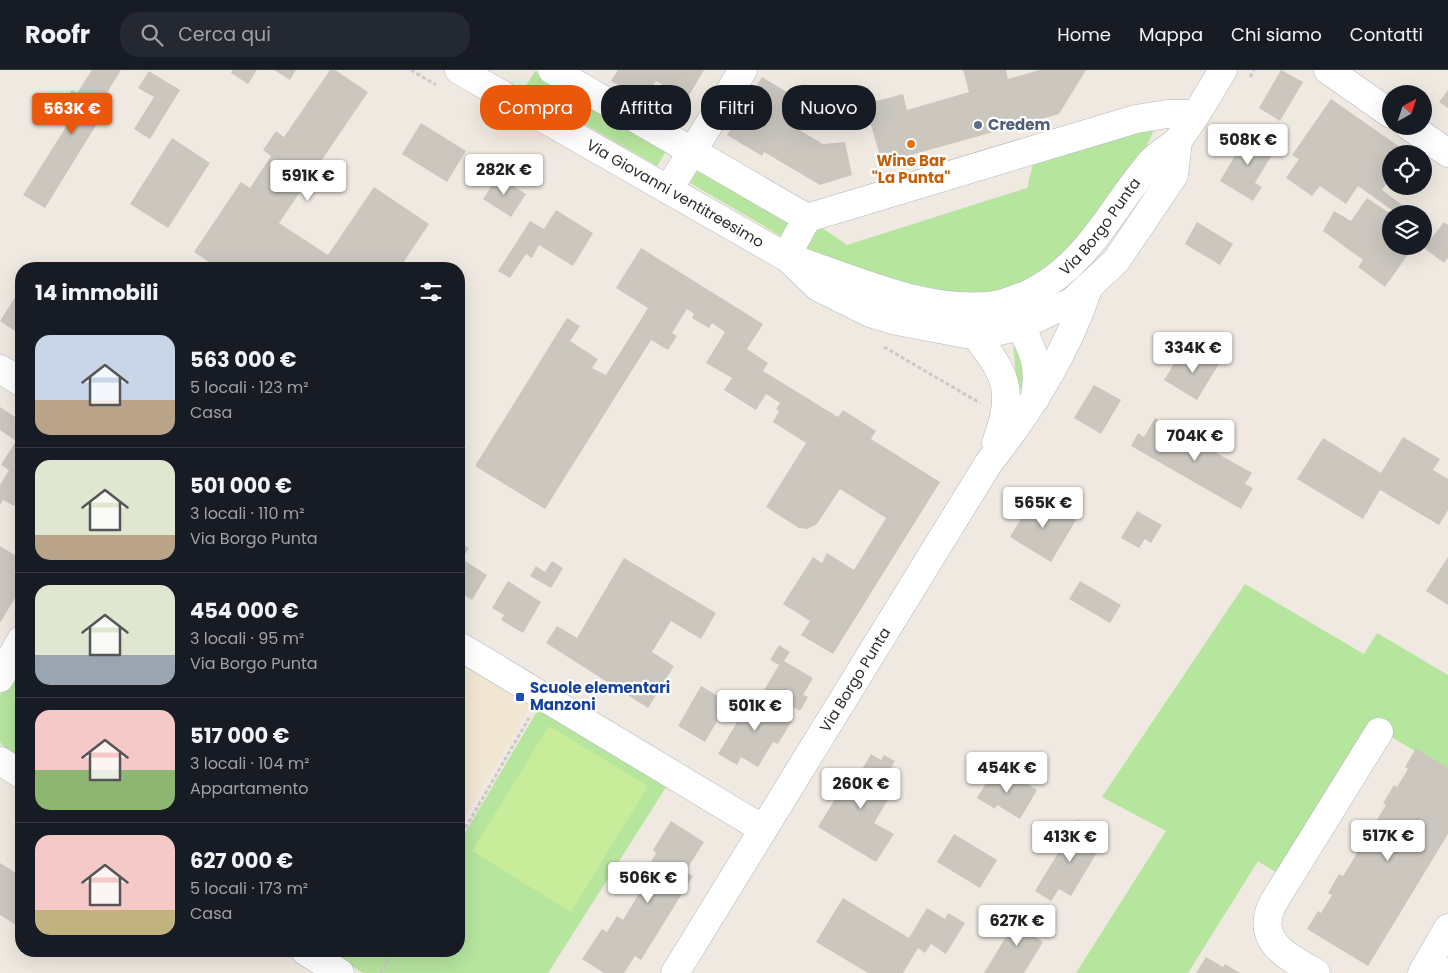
<!DOCTYPE html>
<html lang="it">
<head>
<meta charset="utf-8">
<style>
  body { margin:0; font-family:Poppins,sans-serif; background:#242831; color:#f1f3f6; height:100vh; display:flex; flex-direction:column; font-size:19px; white-space:nowrap }
  * { box-sizing:border-box; margin:0 }
  p { font-size:16px; color:#9ea1a6 }
  .icon { flex:none; width:28px; height:28px; fill:none; stroke:currentColor; stroke-width:2; stroke-linecap:round; stroke-linejoin:round }
  .map { position:relative; flex:1; overflow:hidden }
  .details { position:absolute; left:15px; top:192px; width:450px; height:695px; display:flex; flex-direction:column; background:#171b24; border-radius:20px; box-shadow:0 5px 20px #0002 }
  .details>* { flex:none }
  .banner { position:absolute; left:480px; top:15px; width:475px; height:45px; display:flex; gap:10px }
  .needle { width:32px; rotate:40deg }
  .fabs { position:absolute; left:1382px; top:15px; display:grid; gap:10px }
  .fabs a { display:grid; place-items:center; width:50px; height:50px; border-radius:50%; background:#171b24; box-shadow:0 5px 20px #0002; font-size:25px }
  .price { position:absolute; translate:-50% -42px; padding:0 11px; border-radius:5px; background:#fff; color:#222; font-size:16px; line-height:32px; filter:drop-shadow(0 1px 2px #0008) }
  .price::after { content:''; position:absolute; left:50%; top:30px; width:15px; height:11px; margin-left:-8px; background:inherit; clip-path:polygon(0 0,100% 0,50% 100%) }
  .price.active { background:#ea580c; color:#fff }
  ul { padding:0; list-style:none }
  li { display:flex; align-items:center; gap:15px; height:125px; padding:0 20px }
  li+li { border-top:1px solid #363941 }
  li span { display:grid; place-items:center; flex:none; width:140px; height:100px; border-radius:15px; color:#555 }
  li>.icon { margin-inline-start:auto }
  span .icon { width:60px; height:60px; fill:#fffc; stroke-width:1 }
  li b { font-size:21px }
  h2 { display:flex; justify-content:space-between; align-items:center; height:60px; padding:0 20px; font-size:21px }
  .pill { padding:0 18px; border-radius:20px; background:#171b24; box-shadow:0 5px 20px #0002; font-size:18px; line-height:45px }
  .pill.active { background:#ea580c; color:#fff }
  header { display:flex; align-items:center; gap:30px; box-sizing:border-box; height:70px; padding:0 25px; background:#171b24; border-bottom:1px solid #363941 }
  header strong { font-size:24px }
  nav { display:flex; gap:28px; margin-inline-start:auto; font-size:18px }
  .search { width:350px; height:45px; background:#242831; display:flex; align-items:center; gap:12px; box-sizing:border-box; padding:0 18px; border-radius:20px; color:#9ea1a6; font-size:19px }
  .map>svg:first-child { display:block }
  .education { fill:#f0e6d1 }
  .green { fill:#b6e59e }
  .pitch { fill:#c9ec9a }
  .building { fill:#cbc7bf }
  .lines { fill:none; stroke-linecap:round; stroke-linejoin:round }
  .minor-casing { stroke:#b4b7c1; stroke-width:29 }
  .path { stroke:#c9c9c9; stroke-width:3; stroke-dasharray:4 2.5; stroke-linecap:butt }
  .minor { stroke:#fff; stroke-width:28 }
  .service-dot { fill:#5c6f8a; stroke:#fff; stroke-width:2 }
  .food-dot { fill:#e8710a; stroke:#fff; stroke-width:2 }
  .transit-dot { fill:#1a4fb4; stroke:#fff; stroke-width:2 }
  .labels { text-anchor:middle; stroke-width:4.5; stroke-linejoin:round; paint-order:stroke }
  .service-label { font-size:15px; font-weight:bold; fill:#4e5e75; stroke:#fff; text-anchor:start }
  .food-label { font-size:15px; font-weight:bold; fill:#c56008; stroke:#fff }
  .street-label { font-size:15px; fill:#2e2e2e; stroke:#fff }
  .transit-label { font-size:15px; font-weight:bold; fill:#164399; stroke:#fff; text-anchor:start }
</style>
</head>
<body>
<header>
<strong>Roofr</strong>
<div class="search"><svg class="icon" aria-label="search" viewBox="0 0 24 24"><circle cx="10" cy="10" r="6"/><path d="M15 15l6 6"/></svg>Cerca qui</div>
<nav><a>Home</a><a>Mappa</a><a>Chi siamo</a><a>Contatti</a></nav>
</header>
<div class="map">
<svg width="1448" height="903" viewBox="0 0 1448 903">
  <rect width="100%" height="100%" fill="#efe9e1"/>
  <path class="education" d="M459,589L532,634L459,757Z"/>
  <path class="green" d="M535,1L668,78L657,96L524,19Z
    M1155,58L1140,90L1056,194L1021,213L987,224L914,220L832,191L800,175L806,166L822,158L847,175L1027,118L1033,94Z
    M701,94L792,147L781,166L690,113Z
    M1013,276L1031,302L1018,324Z
    M1245,514L1364,584L1377,563L1448,605V701L1370,654L1279,804L1258,791L1188,903H1076L1166,761L1102,727Z
    M21,590V690L7,681L0,672V625Z
    M539,638L668,714L548,903H363L328,881H459V773Z"/>
  <path class="pitch" d="M549,656L648,716L571,842L472,781Z"/>
  <path class="building" d="M92,0H121L100,34L106,39L45,138L23,125L78,38L65,30L72,20L77,23Z
    M233,0H257L248,14L231,3Z
    M274,0H296L290,10Z
    M330,0H335L368,22L279,153L328,185L374,117L429,154L399,199H219L194,182L241,112L250,118L271,86L263,80L276,61L284,67Z
    M618,0H704L687,29L656,11L644,30L611,11Z
    M963,0H1006L1008,9L1039,0H1086L1059,44L882,93L865,34L903,24L907,40L969,22Z
    M1281,0L1303,12L1280,51L1259,38Z
    M149,1L180,20L150,69L134,59L154,27L138,18Z
    M762,7L800,30L786,52L823,74L845,72L852,105L820,115L764,82L762,86L727,65L734,54L738,56L758,22L754,20Z
    M1448,20V38L1439,32Z
    M1331,29L1410,84H1391V107L1382,120L1402,135L1396,143L1358,116L1346,134L1320,116L1312,126L1286,108L1299,89L1292,85Z
    M421,53L466,81L447,112L402,84Z
    M1249,62L1276,78L1255,113L1262,117L1253,131L1220,111Z
    M172,68L210,93L168,158L130,134Z
    M498,106L526,124L511,147L483,129Z
    M1367,128L1391,144V176H1414L1385,217L1358,197L1363,190L1323,161L1334,141L1351,151Z
    M556,140L593,163L573,196L539,175L532,188L526,184L510,208L498,201L530,151L544,159Z
    M1197,152L1233,174L1220,195L1185,174Z
    M1444,152L1448,155V188L1444,193L1424,178Z
    M641,178L763,254L747,279L768,293L763,301L838,347L843,340L876,361L871,369L940,412L833,584L801,565L810,551L783,534L813,487L822,493L827,483L854,500L886,448L840,419L817,454L807,459L799,458L766,437L806,373L773,352L779,341L776,339L780,333L766,324L756,340L724,320L732,308L706,293L725,262L712,253L709,258L692,248L694,244L687,239L672,263L677,266L668,280L651,270L545,439L475,396L567,248L580,256L570,271L598,289L592,298L606,305L648,238L616,218Z
    M19,221L21,222V265L0,251Z
    M1197,278L1220,292L1197,330L1164,310L1177,289L1187,295Z
    M1094,315L1121,330L1101,364L1074,348Z
    M0,337L21,351V398L18,404L21,406V426L14,436L3,430L0,435V415L9,400L1,395L16,371L0,360Z
    M1155,348L1252,403L1245,414L1253,418L1241,439L1131,376L1138,363L1144,367Z
    M1403,367L1440,389L1433,400L1448,409V440L1439,455L1380,420L1363,449L1297,409L1323,368L1381,403Z
    M1035,425L1076,450L1051,492L1010,467Z
    M1137,441L1162,455L1151,473L1145,469L1139,478L1121,468Z
    M459,472L469,478L462,489L487,505L472,530L459,522Z
    M0,476L21,489V518L0,553Z
    M1448,487V535L1426,521Z
    M624,488L716,543L701,569L671,551L652,582L674,596L648,638L546,573L557,556L577,568Z
    M552,491L563,498L551,518L530,506L536,496L545,502Z
    M508,511L541,532L523,563L501,550L504,545L492,538Z
    M1080,511L1121,535L1110,553L1069,529Z
    M779,575L790,582L784,591L813,608L803,625L808,627L800,641L764,620L779,595L770,590Z
    M701,616L728,632L705,672L678,656Z
    M749,623L793,649L778,674L773,672L758,697L741,687L737,695L718,684L745,639L742,637Z
    M1416,678L1448,698V764L1368,896L1307,859L1318,841L1321,843L1332,825L1328,823L1339,804L1343,806L1357,783L1354,781L1369,756L1372,758L1386,735L1383,733L1394,715L1397,717L1408,699L1405,697Z
    M871,684L881,690L884,685L895,691L877,721L889,728L874,753L894,764L876,792L818,757L853,699L860,703Z
    M994,700L1012,712L1016,707L1037,720L1020,749L997,735L995,739L977,728Z
    M1078,750L1096,761L1091,768L1102,774L1071,826L1059,819L1051,831L1035,821Z
    M671,751L704,772L685,802L693,806L641,890L635,886L624,903H604L582,889L602,859L607,862L617,846L623,850L652,802L647,799L656,783L653,780Z
    M954,764L997,790L980,818L937,792Z
    M0,793L21,806V858L0,845Z
    M843,828L909,868L927,838L945,849L948,843L965,853L946,884L931,874L925,883L918,878L903,903H868L816,872Z
    M1022,840L1040,850L1032,865L1043,872L1024,903H984Z
    M1206,887L1223,897L1225,894L1240,903H1196Z"/>
  <g class="lines">
    <defs>
      <g id="minor">
        <path id="s1" d="M459,0L786,187C851,207 917,241 987,236C1002,235 1016,229 1030,223C1088,195 1112,137 1152,91C1159,83 1171,78 1178,70C1195,49 1209,23 1223,0"/>
        <path d="M552,0L807,148"/>
        <path d="M1328,0L1391,44"/>
        <path d="M1409,56L1448,83"/>
        <path d="M668,120L743,0"/>
        <path d="M807,148L1136,49L1167,44H1195"/>
        <path d="M786,187L807,148"/>
        <path d="M791,191L818,217L870,243L897,251L966,264L994,262L1021,256L1073,231L1116,191L1174,105L1178,71"/>
        <path d="M1015,239C1027,278 1042,283 1035,329"/>
        <path d="M974,263C1007,306 1015,320 996,373"/>
        <path d="M0,299L21,312"/>
        <path d="M459,576L763,759"/>
        <path d="M0,608L21,570"/>
        <path d="M0,691L21,704"/>
        <path d="M305,881L340,903"/>
        <path id="s2" d="M675,903L988,394C1031,339 1067,283 1089,216"/>
        <path d="M1316,903C1288,887 1254,871 1273,833L1379,662"/>
        <path d="M1422,903L1448,858"/>
        <path d="M1447,903L1448,902"/>
      </g>
    </defs>
    <use href="#minor" class="minor-casing"/>
    <path class="path" d="M411,0L436,15
      M1250,7L1254,0
      M884,277L980,333
      M459,769L529,648
      M380,903L393,881"/>
    <use href="#minor" class="minor"/>
  </g>
  <circle class="service-dot" cx="978" cy="55" r="5"/>
  <circle class="food-dot" cx="911" cy="74" r="5"/>
  <rect class="transit-dot" x="515" y="622" width="10" height="10" rx="2.5"/>
  <g class="labels">
    <g class="service-label">
      <text x="988" y="60">Credem</text>
    </g>
    <g class="food-label">
      <text x="911" y="96">Wine Bar<tspan x="911" dy="17">"La Punta"</tspan></text>
    </g>
    <g class="street-label">
      <text dy="5" stroke="none"><textPath href="#s1" startOffset="249">Via Giovanni ventitreesimo</textPath></text>
      <text dy="5" stroke="none"><textPath href="#s1" startOffset="728">Via Borgo Punta</textPath></text>
      <text dy="5" stroke="none"><textPath href="#s2" startOffset="344">Via Borgo Punta</textPath></text>
    </g>
    <g class="transit-label">
      <text x="530" y="623">Scuole elementari<tspan x="530" dy="17">Manzoni</tspan></text>
    </g>
  </g>
</svg>
<div class="fabs">
<a><svg class="needle" viewBox="-14 -14 28 28"><path d="M0-13l5 13h-10z" fill="#e53935"/><path d="M0 13l5-13h-10z" fill="#9ea1a6"/></svg></a>
<a><svg class="icon" aria-label="locate" viewBox="0 0 24 24"><circle cx="12" cy="12" r="6"/><path d="M12 2v4M12 18v4M2 12h4M18 12h4"/></svg></a>
<a><svg class="icon" aria-label="layers" viewBox="0 0 24 24"><path d="M12 4l9 5-9 5-9-5zM3 14l9 5 9-5"/></svg></a>
</div>
<b class="price active" style="left:72px;top:65px">563K €</b>
<b class="price" style="left:1248px;top:96px">508K €</b>
<b class="price" style="left:504px;top:126px">282K €</b>
<b class="price" style="left:308px;top:132px">591K €</b>
<b class="price" style="left:1193px;top:304px">334K €</b>
<b class="price" style="left:1195px;top:392px">704K €</b>
<b class="price" style="left:1043px;top:459px">565K €</b>
<b class="price" style="left:755px;top:662px">501K €</b>
<b class="price" style="left:1007px;top:724px">454K €</b>
<b class="price" style="left:861px;top:740px">260K €</b>
<b class="price" style="left:1388px;top:792px">517K €</b>
<b class="price" style="left:1070px;top:793px">413K €</b>
<b class="price" style="left:648px;top:834px">506K €</b>
<b class="price" style="left:1017px;top:877px">627K €</b>
<div class="banner">
<a class="pill active">Compra</a>
<a class="pill">Affitta</a>
<a class="pill">Filtri</a>
<a class="pill">Nuovo</a>
</div>
<section class="details">
<h2>14 immobili<svg class="icon" aria-label="filters" viewBox="0 0 24 24"><path d="M4 7h16M4 17h16"/><circle cx="9" cy="7" r="2"/><circle cx="15" cy="17" r="2"/></svg></h2>
<ul>
<li><span style="background:linear-gradient(#c9d6e8 65%,#b9a48a 0)"><svg class="icon" aria-label="home" viewBox="0 0 24 24"><path d="M3 11l9-7 9 7M6 9v11h12V9"/></svg></span><div><b>563 000 €</b><p>5 locali · 123 m²</p><p>Casa</p></div></li>
<li><span style="background:linear-gradient(#dfe7d0 75%,#b9a48a 0)"><svg class="icon" aria-label="home" viewBox="0 0 24 24"><path d="M3 11l9-7 9 7M6 9v11h12V9"/></svg></span><div><b>501 000 €</b><p>3 locali · 110 m²</p><p>Via Borgo Punta</p></div></li>
<li><span style="background:linear-gradient(#dfe7d0 70%,#9aa5b1 0)"><svg class="icon" aria-label="home" viewBox="0 0 24 24"><path d="M3 11l9-7 9 7M6 9v11h12V9"/></svg></span><div><b>454 000 €</b><p>3 locali · 95 m²</p><p>Via Borgo Punta</p></div></li>
<li><span style="background:linear-gradient(#f6c9c9 60%,#8fb573 0)"><svg class="icon" aria-label="home" viewBox="0 0 24 24"><path d="M3 11l9-7 9 7M6 9v11h12V9"/></svg></span><div><b>517 000 €</b><p>3 locali · 104 m²</p><p>Appartamento</p></div></li>
<li><span style="background:linear-gradient(#f6c9c9 75%,#c2b280 0)"><svg class="icon" aria-label="home" viewBox="0 0 24 24"><path d="M3 11l9-7 9 7M6 9v11h12V9"/></svg></span><div><b>627 000 €</b><p>5 locali · 173 m²</p><p>Casa</p></div></li>
</ul>
</section>
</div>
</body>
</html>
